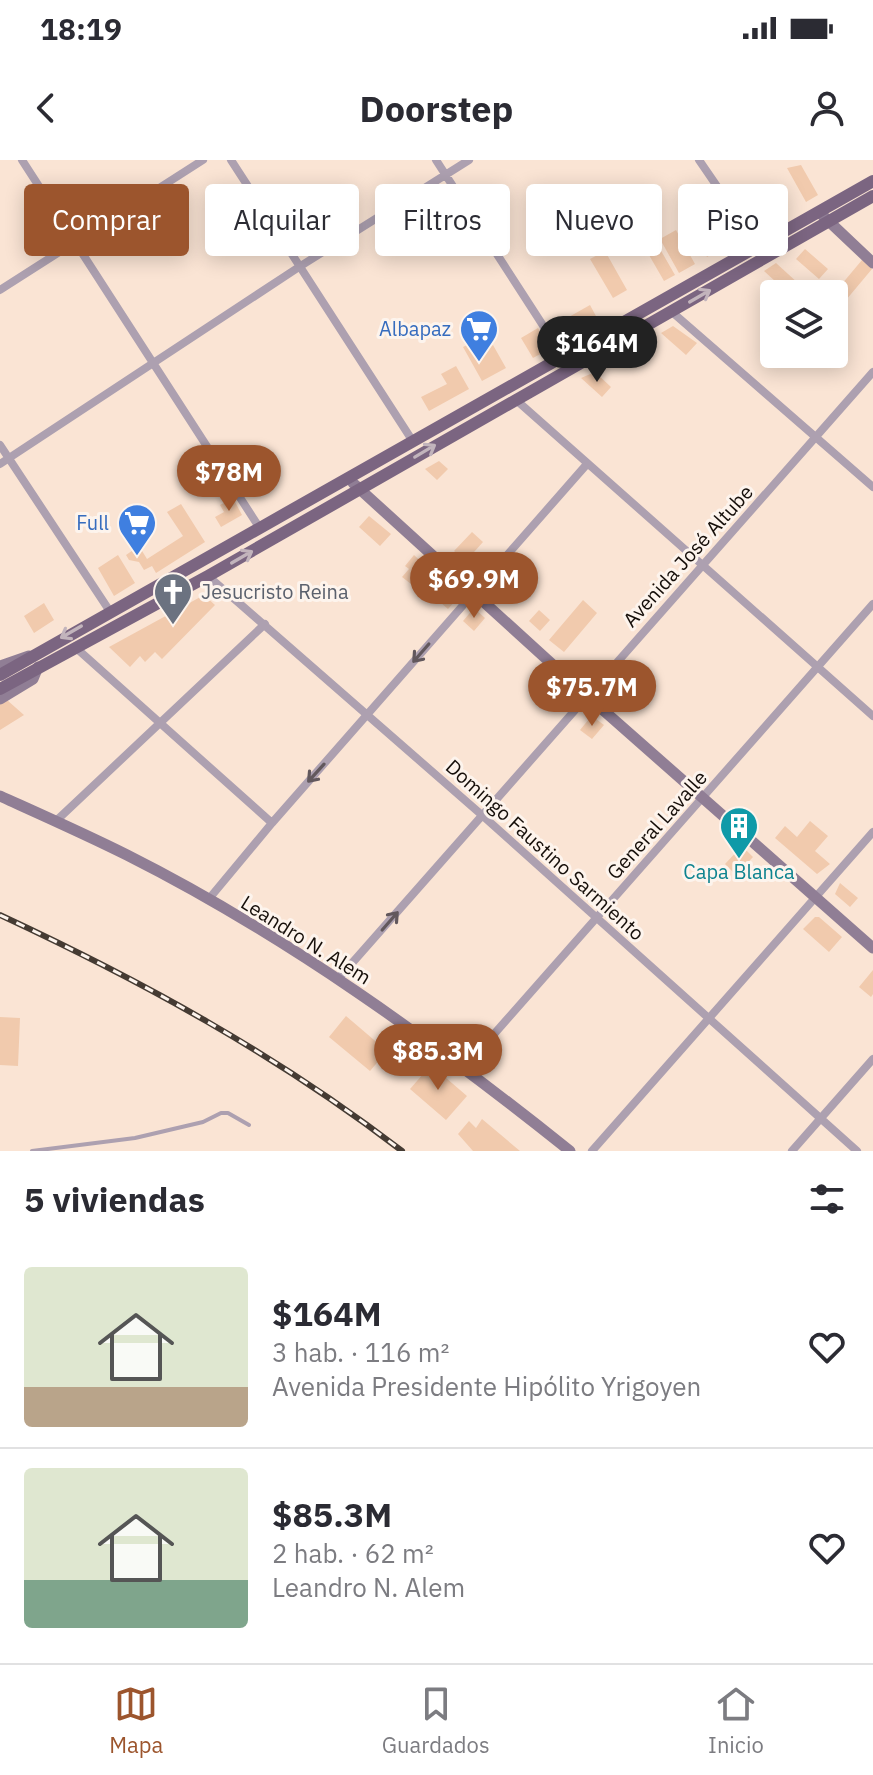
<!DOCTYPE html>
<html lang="es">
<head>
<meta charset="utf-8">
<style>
  body { margin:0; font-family:"IBM Plex Sans",sans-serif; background:#f2f2f3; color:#2b2b33; height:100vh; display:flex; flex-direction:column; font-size:30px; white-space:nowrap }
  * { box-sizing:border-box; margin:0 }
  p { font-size:26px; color:#7c7c81 }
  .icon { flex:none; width:44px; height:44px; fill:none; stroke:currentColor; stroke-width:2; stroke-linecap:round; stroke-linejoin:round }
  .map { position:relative; height:991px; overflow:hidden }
  .panel { display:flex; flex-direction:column; background:#fff; flex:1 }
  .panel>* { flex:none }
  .hud { position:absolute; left:24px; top:24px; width:826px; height:72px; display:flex; gap:16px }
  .buttons { position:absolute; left:760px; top:120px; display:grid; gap:16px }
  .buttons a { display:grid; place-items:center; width:88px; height:88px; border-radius:8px; background:#fff; box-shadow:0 4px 20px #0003; font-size:40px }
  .price { position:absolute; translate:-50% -68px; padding:0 18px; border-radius:28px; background:#9c552d; color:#fff; font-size:26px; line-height:52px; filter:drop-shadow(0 2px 4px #0008) }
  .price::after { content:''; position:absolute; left:50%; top:48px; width:24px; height:18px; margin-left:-12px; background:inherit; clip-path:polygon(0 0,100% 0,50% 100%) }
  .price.current { background:#222; color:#fff }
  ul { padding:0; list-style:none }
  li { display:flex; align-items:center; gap:24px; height:200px; padding:0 24px }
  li+li { border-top:2px solid #e1e1e2 }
  li span { display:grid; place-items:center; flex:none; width:224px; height:160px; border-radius:8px; color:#555 }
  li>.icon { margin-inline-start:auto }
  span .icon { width:96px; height:96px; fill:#fffc; stroke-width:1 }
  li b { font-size:34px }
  h2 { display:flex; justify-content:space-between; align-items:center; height:96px; padding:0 24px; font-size:34px }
  .tag { padding:0 28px; border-radius:8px; background:#fff; box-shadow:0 4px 20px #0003; font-size:28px; line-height:72px }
  .tag.current { background:#9c552d; color:#fff }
  .status { display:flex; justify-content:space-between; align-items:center; height:56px; padding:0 40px; background:#fff; direction:ltr }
  .status svg { height:22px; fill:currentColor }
  header { display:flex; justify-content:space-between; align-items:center; height:104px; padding:0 24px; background:#fff; font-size:36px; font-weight:800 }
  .tabs { display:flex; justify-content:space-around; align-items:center; height:112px; border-top:2px solid #e1e1e2; background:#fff; font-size:22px; color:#7c7c81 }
  .tabs a { display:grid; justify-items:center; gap:4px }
  .tabs .current { color:#9c552d }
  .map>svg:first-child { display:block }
  .building { fill:#f1caad }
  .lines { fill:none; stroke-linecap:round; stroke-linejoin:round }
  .lane { stroke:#ada0b0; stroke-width:4 }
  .street { stroke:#ada0b0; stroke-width:8 }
  .secondary { stroke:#907e95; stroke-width:11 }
  .primary { stroke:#7b6581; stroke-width:12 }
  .rail-casing { stroke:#453b33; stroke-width:6 }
  .rail { stroke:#fdf4ed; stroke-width:3; stroke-dasharray:9; stroke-linecap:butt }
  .oneway { stroke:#c2b4bc }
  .oneway2 { stroke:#62585d }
  .labels { text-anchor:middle; stroke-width:6; stroke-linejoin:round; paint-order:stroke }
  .shop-label { font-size:20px; fill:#366cbe; stroke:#fdf4ed; text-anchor:end }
  .street-label { font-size:20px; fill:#160f0a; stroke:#fdf4ed }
  .worship-label { font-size:20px; fill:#5b616d; stroke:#fdf4ed; text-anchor:start }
  .culture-label { font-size:20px; fill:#0d838f; stroke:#fdf4ed }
</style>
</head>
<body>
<div class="status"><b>18:19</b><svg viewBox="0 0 49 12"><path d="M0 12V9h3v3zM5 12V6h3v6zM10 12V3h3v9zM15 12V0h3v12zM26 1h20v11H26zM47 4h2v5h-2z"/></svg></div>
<header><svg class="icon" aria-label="back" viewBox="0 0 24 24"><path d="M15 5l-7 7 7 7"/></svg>Doorstep<svg class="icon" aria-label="person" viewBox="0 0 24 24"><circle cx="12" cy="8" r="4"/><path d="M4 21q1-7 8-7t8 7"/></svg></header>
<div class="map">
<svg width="873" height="991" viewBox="0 0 873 991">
  <rect width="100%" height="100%" fill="#fae4d4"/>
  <path class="building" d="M801,5L818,35L806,42L787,8Z
    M734,62L742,76L707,97L699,82Z
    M676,70L695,104L679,113L660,79Z
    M660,89L675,115L664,121L649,95Z
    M805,89L828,109L819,119L796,99Z
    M605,91L627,130L613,138L590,99Z
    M862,100L872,109L846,140L836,131Z
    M776,103L810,134H789L764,111Z
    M590,145L597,158L572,173L566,171L560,162Z
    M673,166L697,183L686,195L661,173Z
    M538,168L547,185L546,191L533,198L521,178Z
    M475,181L481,192L493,185L506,208L482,221L463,187Z
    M456,206L469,229L429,251L421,237L447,224L441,214Z
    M595,212L611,227L602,237L581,218Z
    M439,301L448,309L437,320L425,309Z
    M233,338L242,355L221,367L215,357L224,352L220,345Z
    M181,344L205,382L156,413L152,406L144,410L139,402L129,400L126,395L139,386L147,399L183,376L167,352Z
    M369,356L391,374L380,386L359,367Z
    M472,372L483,382L466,401L454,391Z
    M118,395L135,423L114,436L98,408Z
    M414,395L426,406L411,424L402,417L409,409L405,406Z
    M438,415L457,431V439L448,449L426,430Z
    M204,435L215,445L162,499L155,492L145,502L140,496L130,507L109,487Z
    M583,440L597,453L564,492L549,480Z
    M44,443L54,460L34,473L24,456Z
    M474,448L485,458L474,471L463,461Z
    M539,450L550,460L540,471L529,461Z
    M7,540L24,555L0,570V544Z
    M589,559H596L604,565L592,579L580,570Z
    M810,661L828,676L815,691L830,704L817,714L775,678L785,666L797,677Z
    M742,686L753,697L736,715L725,704Z
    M840,723L858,738L850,747L835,734Z
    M815,757H819L842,777L829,792L803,769Z
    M873,810V834L871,837L859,827Z
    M346,856L387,891L370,911L329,877Z
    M0,857L20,858L18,906L0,905Z
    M431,905L467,936L446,960L410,929Z
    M482,959L520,991H473L458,974L469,961L476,968Z"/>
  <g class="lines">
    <path class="lane" d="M32,991L135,978L203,962L221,953H228L249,965"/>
    <path class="street" d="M22,0L259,367
      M231,0L412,280
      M436,0L566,201
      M699,0L758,86
      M0,130L203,0
      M672,152L873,327
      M515,239L873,556
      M0,285L109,450
      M0,304L299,107L469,0
      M208,416L483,656L857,991
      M75,487L272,663
      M56,661L265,464
      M208,740L272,663L587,304
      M338,819L873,212
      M465,907L873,444
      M592,991L873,672
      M792,991L873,899"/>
    <path class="secondary" d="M819,52L873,103
      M353,323L586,535L873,788
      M0,506L29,496
      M0,539L33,519L38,507
      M0,636C42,655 85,674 127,695C286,775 431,880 570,991"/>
    <path class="primary" d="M0,515L873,21
      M0,529L208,416L873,36"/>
    <defs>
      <path id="rail" d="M0,755C142,821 277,895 402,991"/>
    </defs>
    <use href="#rail" class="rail-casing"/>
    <use href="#rail" class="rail"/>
  </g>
  <defs><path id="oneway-shaft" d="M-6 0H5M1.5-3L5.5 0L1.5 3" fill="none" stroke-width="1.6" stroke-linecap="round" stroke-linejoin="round" transform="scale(2)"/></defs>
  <g class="oneway">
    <use href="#oneway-shaft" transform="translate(700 136) rotate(-30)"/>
    <use href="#oneway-shaft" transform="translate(425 291) rotate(-31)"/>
    <use href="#oneway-shaft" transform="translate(242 397) rotate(-30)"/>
    <use href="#oneway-shaft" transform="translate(71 472) rotate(150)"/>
  </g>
  <g class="oneway2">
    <use href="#oneway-shaft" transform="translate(421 493) rotate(131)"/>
    <use href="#oneway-shaft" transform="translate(316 613) rotate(132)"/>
    <use href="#oneway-shaft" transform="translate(390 761) rotate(-49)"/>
  </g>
  <defs>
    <symbol id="supermarket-pin" viewBox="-11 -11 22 30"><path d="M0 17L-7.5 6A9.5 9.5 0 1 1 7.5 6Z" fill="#3f7fe0" stroke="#fdf4ed"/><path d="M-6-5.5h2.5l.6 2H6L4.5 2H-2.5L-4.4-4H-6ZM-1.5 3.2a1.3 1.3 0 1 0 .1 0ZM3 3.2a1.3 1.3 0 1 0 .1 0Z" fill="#fff"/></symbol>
    <symbol id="church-pin" viewBox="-11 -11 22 30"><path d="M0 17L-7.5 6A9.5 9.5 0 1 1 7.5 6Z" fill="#6b7280" stroke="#fdf4ed"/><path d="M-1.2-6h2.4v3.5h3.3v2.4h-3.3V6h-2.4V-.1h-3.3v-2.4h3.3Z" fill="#fff"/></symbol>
    <symbol id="building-pin" viewBox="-11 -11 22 30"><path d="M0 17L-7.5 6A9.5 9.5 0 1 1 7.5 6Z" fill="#0f9aa8" stroke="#fdf4ed"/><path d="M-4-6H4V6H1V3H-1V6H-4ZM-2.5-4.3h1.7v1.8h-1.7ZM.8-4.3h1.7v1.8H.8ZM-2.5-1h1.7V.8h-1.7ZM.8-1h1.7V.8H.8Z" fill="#fff"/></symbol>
  </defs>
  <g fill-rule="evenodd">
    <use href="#supermarket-pin" x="457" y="147" width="44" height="60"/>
    <use href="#supermarket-pin" x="115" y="341" width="44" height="60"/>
    <use href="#church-pin" x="151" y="410" width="44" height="60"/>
    <use href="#building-pin" x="717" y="644" width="44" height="60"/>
  </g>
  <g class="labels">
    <g class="shop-label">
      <text x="451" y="176">Albapaz</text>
      <text x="109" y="370">Full</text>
    </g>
    <g class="street-label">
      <text transform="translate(688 396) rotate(-48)" y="7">Avenida José Altube</text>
      <text transform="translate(657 665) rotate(-48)" y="7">General Lavalle</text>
      <text transform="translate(545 690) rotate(42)" y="7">Domingo Faustino Sarmiento</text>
      <text transform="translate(306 780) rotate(32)" y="7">Leandro N. Alem</text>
    </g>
    <g class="worship-label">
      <text x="201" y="439">Jesucristo Reina</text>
    </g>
    <g class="culture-label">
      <text x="739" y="719">Capa Blanca</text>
    </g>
  </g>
</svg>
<div class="buttons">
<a><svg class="icon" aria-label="layers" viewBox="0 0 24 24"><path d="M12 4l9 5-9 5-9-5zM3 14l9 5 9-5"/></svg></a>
</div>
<b class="price current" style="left:597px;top:224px">$164M</b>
<b class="price" style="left:229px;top:353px">$78M</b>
<b class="price" style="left:474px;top:460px">$69.9M</b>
<b class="price" style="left:592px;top:568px">$75.7M</b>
<b class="price" style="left:438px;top:932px">$85.3M</b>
<div class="hud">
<a class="tag current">Comprar</a>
<a class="tag">Alquilar</a>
<a class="tag">Filtros</a>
<a class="tag">Nuevo</a>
<a class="tag">Piso</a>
</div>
</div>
<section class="panel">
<h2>5 viviendas<svg class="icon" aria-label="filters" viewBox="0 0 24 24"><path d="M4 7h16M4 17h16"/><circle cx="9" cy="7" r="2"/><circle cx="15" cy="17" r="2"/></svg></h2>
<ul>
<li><span style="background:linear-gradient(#dfe7d0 75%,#b9a48a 0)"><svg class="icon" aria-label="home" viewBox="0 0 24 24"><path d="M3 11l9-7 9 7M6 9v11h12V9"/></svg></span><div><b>$164M</b><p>3 hab. · 116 m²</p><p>Avenida Presidente Hipólito Yrigoyen</p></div><svg class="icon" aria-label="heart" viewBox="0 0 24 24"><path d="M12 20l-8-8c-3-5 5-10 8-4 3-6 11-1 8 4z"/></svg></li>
<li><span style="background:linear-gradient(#dfe7d0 70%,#7fa58c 0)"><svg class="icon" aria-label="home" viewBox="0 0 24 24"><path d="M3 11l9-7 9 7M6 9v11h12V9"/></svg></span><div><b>$85.3M</b><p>2 hab. · 62 m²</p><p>Leandro N. Alem</p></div><svg class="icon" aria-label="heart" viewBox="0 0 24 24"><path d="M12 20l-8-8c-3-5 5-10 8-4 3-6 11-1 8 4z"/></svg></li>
</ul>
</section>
<nav class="tabs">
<a class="current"><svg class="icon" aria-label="map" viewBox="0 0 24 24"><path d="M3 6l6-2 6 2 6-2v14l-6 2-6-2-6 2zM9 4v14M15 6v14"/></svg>Mapa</a>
<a><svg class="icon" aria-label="saved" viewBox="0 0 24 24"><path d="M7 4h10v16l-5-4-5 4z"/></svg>Guardados</a>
<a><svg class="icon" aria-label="home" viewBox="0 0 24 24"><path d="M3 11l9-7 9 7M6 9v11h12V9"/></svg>Inicio</a>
</nav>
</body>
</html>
